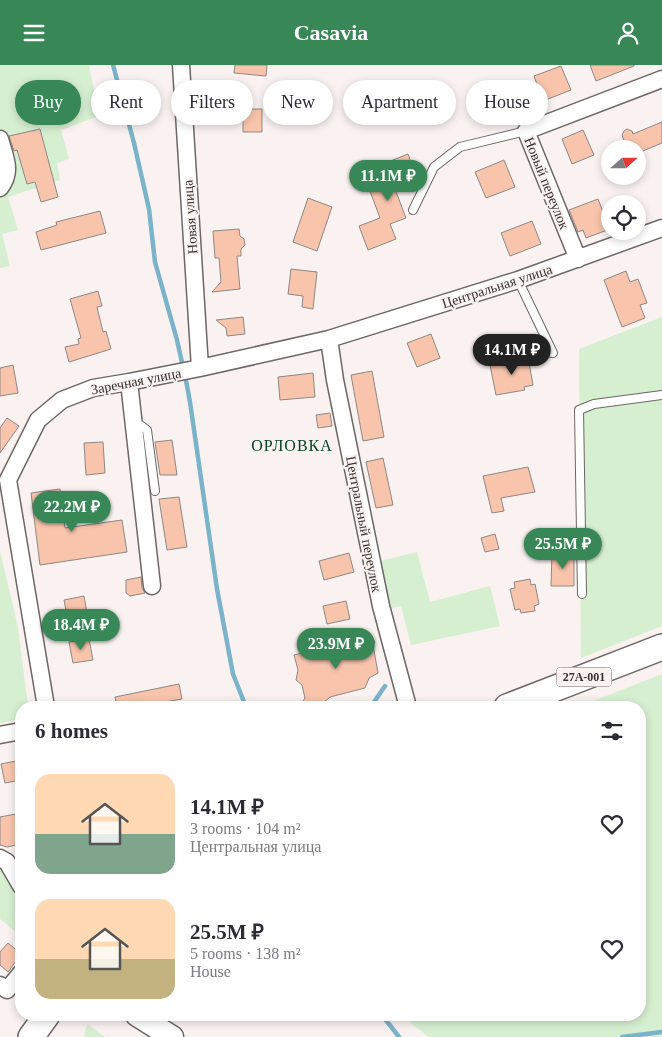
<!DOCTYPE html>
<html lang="en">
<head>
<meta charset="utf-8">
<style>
  body { margin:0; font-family:"Times New Roman",serif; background:#f7f7f7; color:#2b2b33; height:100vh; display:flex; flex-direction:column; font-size:19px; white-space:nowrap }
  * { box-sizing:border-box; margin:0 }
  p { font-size:16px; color:#7c7c81 }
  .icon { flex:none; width:28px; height:28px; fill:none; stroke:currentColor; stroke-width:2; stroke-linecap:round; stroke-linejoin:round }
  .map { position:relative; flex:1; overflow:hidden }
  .panel { position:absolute; left:15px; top:636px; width:631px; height:320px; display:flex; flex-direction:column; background:#fff; border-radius:20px; box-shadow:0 2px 8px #0003 }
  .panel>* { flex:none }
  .hud { position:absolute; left:15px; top:15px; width:632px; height:45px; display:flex; gap:10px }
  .needle { width:32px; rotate:69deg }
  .controls { position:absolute; left:601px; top:75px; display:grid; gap:10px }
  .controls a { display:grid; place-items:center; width:45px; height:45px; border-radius:50%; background:#fff; box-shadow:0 2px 8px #0003; font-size:25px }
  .price { position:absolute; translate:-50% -42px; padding:0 11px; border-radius:18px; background:#378757; color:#fff; font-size:16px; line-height:32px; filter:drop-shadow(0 1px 2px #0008) }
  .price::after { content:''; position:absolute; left:50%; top:30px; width:15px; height:11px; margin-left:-8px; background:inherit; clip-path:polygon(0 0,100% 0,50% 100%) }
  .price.active { background:#222; color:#fff }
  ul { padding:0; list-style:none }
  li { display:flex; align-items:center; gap:15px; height:125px; padding:0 20px }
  li span { display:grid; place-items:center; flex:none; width:140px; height:100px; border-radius:15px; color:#555 }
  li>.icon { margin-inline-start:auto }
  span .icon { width:60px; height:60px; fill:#fffc; stroke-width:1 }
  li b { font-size:21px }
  h2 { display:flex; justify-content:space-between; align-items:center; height:60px; padding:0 20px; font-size:21px }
  .pill { padding:0 18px; border-radius:22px; background:#fff; box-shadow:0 2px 8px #0003; font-size:18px; line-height:45px }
  .pill.active { background:#378757; color:#fff }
  header { display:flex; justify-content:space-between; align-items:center; height:65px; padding:0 20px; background:#378757; color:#fff; font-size:22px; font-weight:700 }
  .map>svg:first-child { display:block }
  .green { fill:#d6efd1 }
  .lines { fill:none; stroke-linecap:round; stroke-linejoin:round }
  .stream { stroke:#7ab3ca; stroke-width:4.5 }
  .building { fill:#f8c4ac; stroke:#8e8886 }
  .lane-casing { stroke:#6d6765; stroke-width:10 }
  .street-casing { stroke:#6d6765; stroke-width:19 }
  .secondary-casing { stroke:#6d6765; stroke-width:25 }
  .primary-casing { stroke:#6d6765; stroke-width:28 }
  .lane { stroke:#fff; stroke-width:8 }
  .street { stroke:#fff; stroke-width:16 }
  .secondary { stroke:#fff; stroke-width:22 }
  .primary { stroke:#fff; stroke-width:25 }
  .labels { text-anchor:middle; stroke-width:4; stroke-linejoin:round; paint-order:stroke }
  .shield { fill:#f9f2f0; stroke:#706c6a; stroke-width:1 }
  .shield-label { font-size:12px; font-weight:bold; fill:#353231 }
  .street-label { font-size:14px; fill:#353231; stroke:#f9f2f0 }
  .quarter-label { font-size:16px; letter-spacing:1px; fill:#064323; stroke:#f9f2f0 }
</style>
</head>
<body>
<header><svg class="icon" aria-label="menu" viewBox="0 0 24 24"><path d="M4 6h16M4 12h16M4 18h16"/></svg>Casavia<svg class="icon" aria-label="person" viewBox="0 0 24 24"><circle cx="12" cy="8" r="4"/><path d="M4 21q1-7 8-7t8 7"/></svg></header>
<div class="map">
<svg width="662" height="972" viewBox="0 0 662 972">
  <rect width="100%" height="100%" fill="#f9f2f0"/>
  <path class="green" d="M0,0H89L99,51L61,65L69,94L57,98L60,115L8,132L18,165L2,169L10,201L0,203Z
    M662,252V561L581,593L579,284Z
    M0,486L18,562L28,642H21V654L0,658Z
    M417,487L430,537L490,521L500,561L411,580L401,541L389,544L377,497Z
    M662,609V972H429L413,960L405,950H640V642H578Z
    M0,799L21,829V871L0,854Z
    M87,959L105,972H84Z"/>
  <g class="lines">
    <path class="stream" d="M113,0L134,78L149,144L155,197L177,275L183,302
      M185,310L190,337L217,524L233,609L246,642
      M364,642L372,640L385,621
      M382,950L399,972
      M622,972L662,967"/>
  </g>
  <path class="building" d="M235,0H267L266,11L234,8Z
    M590,0H634V1L596,16Z
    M561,1L571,25L543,36L534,11Z
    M509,21L519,48L491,59L480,32Z
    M243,44H262V67H243Z
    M662,57V78L638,88V84H627L622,70L624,66L627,64L632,66L633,69Z
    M40,64L58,132L41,137L35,117L27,119L17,85L14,86L9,71Z
    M583,65L594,90L572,99L562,74Z
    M408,89L418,116L395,124L406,153L390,159L396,174L368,185L359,161L380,153L370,126L385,120L378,101Z
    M504,95L515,122L486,133L475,107Z
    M308,133L332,142L317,186L293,177Z
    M598,134L610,164L586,173L583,165L578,167L569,145Z
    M100,146L106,168L41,185L36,167L57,160L56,157Z
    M532,156L541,179L510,191L501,168Z
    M239,164L240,171L244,174L245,180L241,184V191H237L240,224L212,227L221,217L219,193H215L213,166Z
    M291,204L317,207L313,244L302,242L303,231L288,229Z
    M626,206L630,217L638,214L647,238L640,240L645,253L622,262L604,215Z
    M98,226L102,241L97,242L103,267L106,266L111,284L69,297L65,282L79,279L78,274L81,273L70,234Z
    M243,252L245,269L227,271L226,263L216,255Z
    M431,269L440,293L417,302L407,278Z
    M528,292L533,320L524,322L525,325L496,330L490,300Z
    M13,300L18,328L0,331V303Z
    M372,306L384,372L363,376L351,310Z
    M313,308L315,332L280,335L278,312Z
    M330,348L332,361L318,363L316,350Z
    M7,353L19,361L0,388V363Z
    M172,375L177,410H160L155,377Z
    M103,377L105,408L86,410L84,378Z
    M383,393L393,440L376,443L366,397Z
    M528,402L535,427L501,433L504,446L492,448L483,411Z
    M60,424L65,463L122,455L127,487L40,500L31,428Z
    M179,432L187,482L167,485L159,434Z
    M495,469L499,484L485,487L481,473Z
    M349,488L354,507L324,515L319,496Z
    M552,488H574V521H551Z
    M141,512L142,523L145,528L130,531L126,528V515Z
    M530,514L531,520L535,519L539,539L534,541L535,546L521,548L520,544L515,545L510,524L515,523L514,517Z
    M84,531L88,553L68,556L64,535Z
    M346,536L350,554L327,559L323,541Z
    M371,571L375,577L373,580L378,608L369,613L365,623L330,632L322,639L315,638L308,642H299L305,633L302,620L296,615L298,605L294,590Z
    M89,574L93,595L73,598L69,577Z
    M179,619L182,634L136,642H117L115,632Z
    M21,695V715L5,718L1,699Z
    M21,748V779L7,782L0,780V752Z
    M8,878L21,889L8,907L0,900V887Z"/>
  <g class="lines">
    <defs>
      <path id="lane" d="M413,145L434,102L460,82L526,66
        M484,294L529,286L553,288L518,215
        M136,357L147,365L155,426
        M582,529L579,345L594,339L662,330"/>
      <path id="street" d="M181,0L200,303
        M0,74C5,93 13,106 0,123
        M578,194L526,66L662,14
        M329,274L335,315L381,541L408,642
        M129,317L152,521
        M8,415L38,355L62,335L93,323L129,317L200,303L329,274L518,215L662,163
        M8,415L46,642
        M0,670L21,666
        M0,793L7,797L21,821
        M0,920L7,925L21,908"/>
      <path id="secondary" d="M137,950L172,972"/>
      <path id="primary" d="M507,642L662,582
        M31,972L47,950"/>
    </defs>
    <use href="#lane" class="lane-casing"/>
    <use href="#street" class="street-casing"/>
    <use href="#secondary" class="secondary-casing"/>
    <use href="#primary" class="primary-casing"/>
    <use href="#lane" class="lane"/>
    <use href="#street" class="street"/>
    <use href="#secondary" class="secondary"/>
    <use href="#primary" class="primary"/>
  </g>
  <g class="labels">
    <rect class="shield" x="556.5" y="602.5" width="55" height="19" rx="4"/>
    <g class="shield-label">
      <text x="584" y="616">27А-001</text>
    </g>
    <g class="street-label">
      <text transform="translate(547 118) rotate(68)" y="5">Новый переулок</text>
      <text transform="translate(190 152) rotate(-94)" y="5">Новая улица</text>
      <text transform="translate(497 221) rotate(-18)" y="5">Центральная улица</text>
      <text transform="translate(136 316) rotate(-11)" y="5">Заречная улица</text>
      <text transform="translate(364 459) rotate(79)" y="5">Центральный переулок</text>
    </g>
    <g class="quarter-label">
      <text x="292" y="386">ОРЛОВКА</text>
    </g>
  </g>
</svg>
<div class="controls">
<a><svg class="needle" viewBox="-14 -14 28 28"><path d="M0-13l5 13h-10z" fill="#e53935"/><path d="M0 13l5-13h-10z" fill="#7c7c81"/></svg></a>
<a><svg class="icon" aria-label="locate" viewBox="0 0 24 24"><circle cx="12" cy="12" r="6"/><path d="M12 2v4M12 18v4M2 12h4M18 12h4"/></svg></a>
</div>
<b class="price" style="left:388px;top:137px">11.1M ₽</b>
<b class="price active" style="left:512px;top:311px">14.1M ₽</b>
<b class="price" style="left:72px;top:468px">22.2M ₽</b>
<b class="price" style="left:563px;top:505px">25.5M ₽</b>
<b class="price" style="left:81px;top:586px">18.4M ₽</b>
<b class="price" style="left:336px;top:605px">23.9M ₽</b>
<div class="hud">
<a class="pill active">Buy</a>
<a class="pill">Rent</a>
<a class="pill">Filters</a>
<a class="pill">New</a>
<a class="pill">Apartment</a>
<a class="pill">House</a>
</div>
<section class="panel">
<h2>6 homes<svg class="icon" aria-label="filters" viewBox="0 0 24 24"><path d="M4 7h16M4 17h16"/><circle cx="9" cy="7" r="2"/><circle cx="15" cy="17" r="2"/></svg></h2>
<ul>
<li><span style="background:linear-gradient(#ffd9b3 60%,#7fa58c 0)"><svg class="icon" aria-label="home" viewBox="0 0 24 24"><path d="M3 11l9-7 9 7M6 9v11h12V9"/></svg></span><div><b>14.1M ₽</b><p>3 rooms · 104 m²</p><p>Центральная улица</p></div><svg class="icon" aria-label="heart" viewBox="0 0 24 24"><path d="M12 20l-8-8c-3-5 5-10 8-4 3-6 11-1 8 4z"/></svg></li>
<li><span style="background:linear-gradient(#ffd9b3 60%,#c2b280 0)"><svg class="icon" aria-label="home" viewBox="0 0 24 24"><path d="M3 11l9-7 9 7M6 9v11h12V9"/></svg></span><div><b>25.5M ₽</b><p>5 rooms · 138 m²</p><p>House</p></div><svg class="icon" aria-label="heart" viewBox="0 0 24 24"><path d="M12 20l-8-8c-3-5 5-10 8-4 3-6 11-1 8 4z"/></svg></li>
</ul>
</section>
</div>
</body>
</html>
